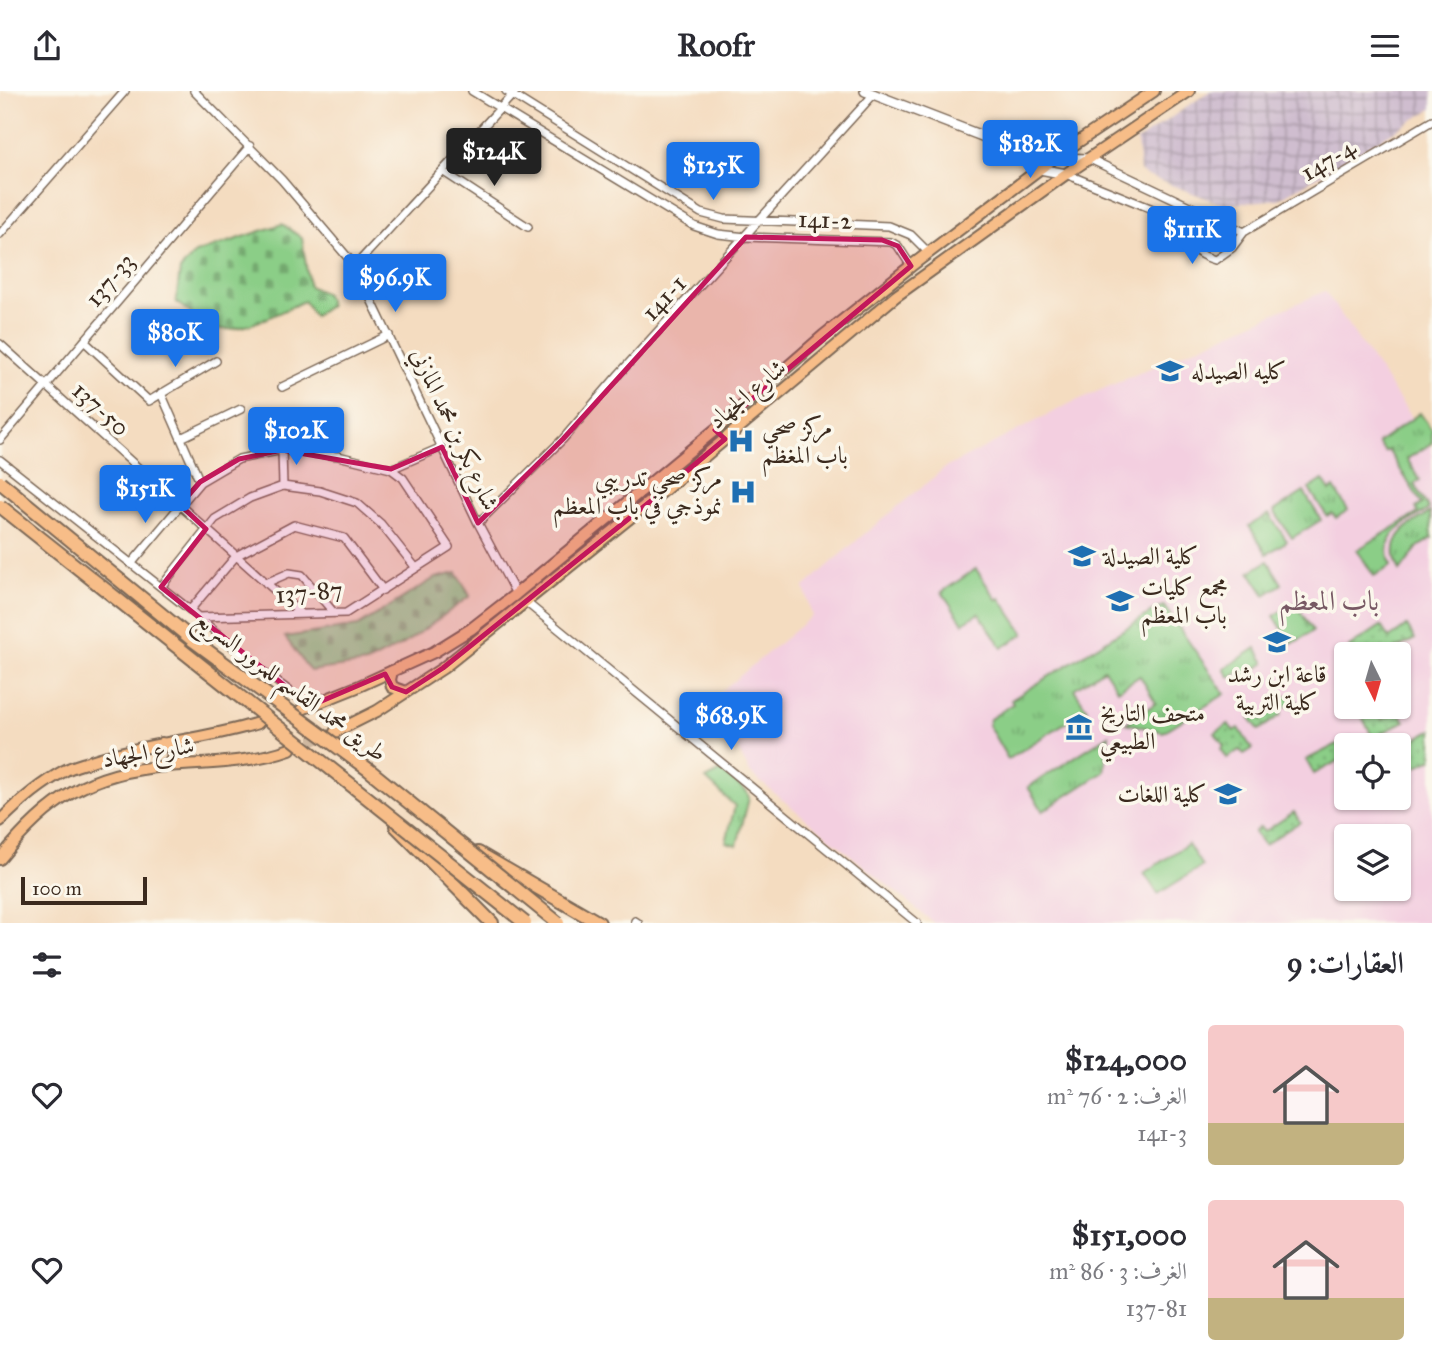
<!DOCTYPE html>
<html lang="ar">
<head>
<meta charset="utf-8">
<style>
  body { margin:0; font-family:"IM FELL Great Primer",Amiri,serif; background:#f7f7f7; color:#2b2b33; direction:rtl; height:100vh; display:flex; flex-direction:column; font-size:26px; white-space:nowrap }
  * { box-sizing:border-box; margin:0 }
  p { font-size:23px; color:#7c7c81 }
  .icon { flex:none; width:38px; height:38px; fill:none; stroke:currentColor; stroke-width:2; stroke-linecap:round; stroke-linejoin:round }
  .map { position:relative; height:832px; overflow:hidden; direction:ltr }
  .panel { display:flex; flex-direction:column; background:#fff; flex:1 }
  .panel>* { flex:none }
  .needle { width:46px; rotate:175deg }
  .fabs { position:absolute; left:1334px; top:551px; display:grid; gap:14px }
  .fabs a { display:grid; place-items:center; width:77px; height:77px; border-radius:7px; background:#fff; box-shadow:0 2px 5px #0004; font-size:35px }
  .scale { position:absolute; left:21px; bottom:18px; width:126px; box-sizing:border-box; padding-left:7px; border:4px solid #3b2a1e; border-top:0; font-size:19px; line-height:24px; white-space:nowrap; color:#3b2a1e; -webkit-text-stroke:5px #fbf7ec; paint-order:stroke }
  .price { position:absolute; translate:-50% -60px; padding:0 16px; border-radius:7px; background:#1a73e8; color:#fff; font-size:23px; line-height:46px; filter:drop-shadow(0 2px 4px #0008) }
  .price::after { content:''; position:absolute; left:50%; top:42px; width:21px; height:16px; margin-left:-10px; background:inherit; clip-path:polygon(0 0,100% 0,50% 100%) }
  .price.selected { background:#222; color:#fff }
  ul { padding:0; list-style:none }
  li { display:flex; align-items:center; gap:21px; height:175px; padding:0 28px }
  li span { display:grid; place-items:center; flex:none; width:196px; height:140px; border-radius:7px; color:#555 }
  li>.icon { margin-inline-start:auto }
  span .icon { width:84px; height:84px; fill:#fffc; stroke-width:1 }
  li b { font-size:30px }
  h2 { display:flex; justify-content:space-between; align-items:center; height:84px; padding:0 28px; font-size:30px }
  header { display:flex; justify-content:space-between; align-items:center; height:91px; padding:0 28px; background:#fff; font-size:32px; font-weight:700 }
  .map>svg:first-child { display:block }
  .built { fill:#f3cfe0; fill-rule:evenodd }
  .industrial { fill:url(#industrial-grid) }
  .grass { fill:url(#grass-tufts); stroke:#637c52; stroke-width:2 }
  .cemetery { fill:url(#cemetery-stones); stroke:#637c52; stroke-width:2 }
  .park { fill:url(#park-dots); stroke:#637c52; stroke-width:2 }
  .pitch { fill:#8bce87; stroke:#637c52; stroke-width:2 }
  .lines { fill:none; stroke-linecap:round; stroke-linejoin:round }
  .primary-tunnel { stroke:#cfb8a0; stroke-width:10; stroke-dasharray:10 5; stroke-linecap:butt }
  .minor-casing { stroke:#7c6857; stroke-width:10 }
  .tertiary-casing { stroke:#7c6857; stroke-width:12 }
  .primary-casing { stroke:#7c6857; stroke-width:14 }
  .motorway-casing { stroke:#7c6857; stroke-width:16 }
  .minor { stroke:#fff; stroke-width:7 }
  .tertiary { stroke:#fff; stroke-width:9 }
  .primary { stroke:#f7bd88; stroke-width:10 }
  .motorway { stroke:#f7bd88; stroke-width:12 }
  .motorway-bridge-casing { stroke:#7c6857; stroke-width:16; stroke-linecap:butt }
  .motorway-bridge { stroke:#f7bd88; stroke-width:12 }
  .marked { fill:#c2185b; fill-opacity:0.2; stroke:#c2185b; stroke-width:5; stroke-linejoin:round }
  .labels { text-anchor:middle; stroke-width:7; stroke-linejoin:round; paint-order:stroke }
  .street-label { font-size:24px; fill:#3b2a1e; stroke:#fbf7ec }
  .poi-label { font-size:24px; fill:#3b2a1e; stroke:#fbf7ec; text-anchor:start }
  .quarter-label { font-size:28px; fill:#775863; stroke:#fbf7ec }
</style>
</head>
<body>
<header><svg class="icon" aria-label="menu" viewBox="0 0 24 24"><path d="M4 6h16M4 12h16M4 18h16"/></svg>Roofr<svg class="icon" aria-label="share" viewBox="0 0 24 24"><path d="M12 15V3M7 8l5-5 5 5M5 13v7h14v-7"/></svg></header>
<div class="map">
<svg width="1432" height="832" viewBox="0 0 1432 832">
  <defs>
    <pattern id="industrial-grid" width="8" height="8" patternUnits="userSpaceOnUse" patternTransform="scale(1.75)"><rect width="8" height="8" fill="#cfbdcf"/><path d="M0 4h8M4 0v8" fill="none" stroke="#a99aa7"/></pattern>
    <pattern id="grass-tufts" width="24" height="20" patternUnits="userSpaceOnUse" patternTransform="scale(1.75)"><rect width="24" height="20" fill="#8bce87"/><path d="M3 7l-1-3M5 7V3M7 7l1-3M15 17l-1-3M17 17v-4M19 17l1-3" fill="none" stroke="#73a76e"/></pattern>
    <pattern id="cemetery-stones" width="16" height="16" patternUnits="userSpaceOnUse" patternTransform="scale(1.75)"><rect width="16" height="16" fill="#8bce87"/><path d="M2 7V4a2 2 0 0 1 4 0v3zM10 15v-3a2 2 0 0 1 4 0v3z" fill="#73a76e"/></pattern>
    <pattern id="park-dots" width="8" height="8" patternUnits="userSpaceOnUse" patternTransform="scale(1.75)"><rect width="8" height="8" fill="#8bce87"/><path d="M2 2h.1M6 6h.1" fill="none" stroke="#73a76e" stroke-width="1.8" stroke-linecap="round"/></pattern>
  </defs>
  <rect width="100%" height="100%" fill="#fbf7ec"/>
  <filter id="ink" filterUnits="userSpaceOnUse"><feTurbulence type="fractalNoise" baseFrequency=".0143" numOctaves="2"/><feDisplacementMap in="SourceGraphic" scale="14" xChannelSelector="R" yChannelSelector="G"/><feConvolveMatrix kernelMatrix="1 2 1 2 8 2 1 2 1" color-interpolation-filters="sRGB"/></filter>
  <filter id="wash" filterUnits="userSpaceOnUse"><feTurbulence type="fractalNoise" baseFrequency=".00686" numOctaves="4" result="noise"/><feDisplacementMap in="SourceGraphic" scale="28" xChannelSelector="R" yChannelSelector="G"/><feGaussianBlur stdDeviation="1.57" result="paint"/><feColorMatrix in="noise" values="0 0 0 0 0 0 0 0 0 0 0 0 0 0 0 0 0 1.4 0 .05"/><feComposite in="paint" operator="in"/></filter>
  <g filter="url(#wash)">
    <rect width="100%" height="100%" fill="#f4dcc0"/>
    <path class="built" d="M1325,200L1432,356V832H934L751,683L711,609L812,525L804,496L862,445L945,377L1069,313ZM1346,564H1398V616H1346ZM1346,654H1398V707H1346ZM1346,746H1398V798H1346Z"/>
    <path class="industrial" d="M1210,0H1432V18L1279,108L1224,114L1145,84L1140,80L1137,50Z"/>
    <path class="grass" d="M1420,322L1432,339V352L1407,368L1420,389L1414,393L1429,418C1406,433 1379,441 1391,475L1374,485L1357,459L1418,422L1416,417L1422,413L1388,359L1385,361L1378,352Z
      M1323,389L1330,400L1334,397L1348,419L1336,427L1332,422L1327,425L1309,398Z
      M1304,401L1321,429L1292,447L1274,420Z
      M1430,421L1432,447L1418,456L1400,480C1384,448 1406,436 1430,421Z
      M1269,423L1287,450L1267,463L1249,435Z
      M1268,470L1282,493L1265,504L1250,481Z
      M1295,512L1313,540L1292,553L1274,525Z
      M1164,515L1225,603L1163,641L1126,632L1156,612L1140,585L1118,599L1104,578L1074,598L1087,618L1008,668L988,634L990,628L1013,613L1011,609L1160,516Z
      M1256,557L1265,572L1245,585L1241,580L1230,587L1224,578Z
      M1109,644L1104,681L1043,720L1028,696Z
      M721,680L747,701L749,707L737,754L726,751L735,715L706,688Z"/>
    <path class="cemetery" d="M282,133L302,147L309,195L326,203L330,214L314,225L304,210C279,221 233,249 206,234C196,228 186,218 176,211L180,179L195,162Z
      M457,482L470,505L407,551L367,572L310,580L285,546L358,535L435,487Z"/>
    <path class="park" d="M1381,535L1389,547L1407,535L1415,548L1386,563H1353L1349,556Z
      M1282,604L1298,610L1296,617L1282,614L1281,624L1259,639L1250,627L1257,621L1262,629L1272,620L1273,606Z
      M1357,616H1395L1396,618L1381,626L1382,629L1398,621L1405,630L1373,647Z
      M1228,633L1234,640L1239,637L1252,658L1244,663L1240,659L1227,667L1221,658L1224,655L1215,642Z
      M1432,639V668L1414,677L1403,654Z
      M1351,646L1355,654H1346V666L1314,683L1306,669Z
      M1294,721L1300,731L1264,754L1254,741L1260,736L1264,741Z"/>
    <path class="pitch" d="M976,478L997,509L1000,507L1024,543L1002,557L979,522L963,532L942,501Z
      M1188,753L1202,775L1158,803L1144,782Z"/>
  </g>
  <g filter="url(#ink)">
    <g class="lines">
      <path class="primary-tunnel" d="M296,657L329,643"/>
      <defs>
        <path id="minor" d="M194,0L282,89L355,175L478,432L516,503
          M472,0L694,135L718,143L746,146L891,151L898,155L911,175
          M506,0L701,122L724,128L889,135L911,144L928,161
          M1090,68L1244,141
          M444,81L528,136
          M1066,83L1187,132C1190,139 1188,142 1189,149C1192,161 1205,166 1215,169L1232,157L1244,141L1432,30
          M0,143L125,0
          M355,175L516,0
          M84,250L149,310L216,270
          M0,253L300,522
          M282,296L389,244
          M161,302L200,391
          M181,347L241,318
          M0,349L250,55
          M282,359L283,395
          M0,369L190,519L253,573L310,615
          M391,378L442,356
          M478,432L563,348L619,283L874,3
          M131,473L200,391L239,368L282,359L338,365L391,378L403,387L449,456L346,522L198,526
          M266,492L289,482L302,484L334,522
          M161,496L215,428L250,407L283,395L320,400L357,412L381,433L416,477
          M527,512L917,832
          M190,519L236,465L294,434L344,447L383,499
          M635,830L638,832"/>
        <path id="tertiary" d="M865,0L1013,57L1054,67L1089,68
          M1014,58L1040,78L1066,83"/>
        <path id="primary" d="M392,580L390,589L392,596L406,601
          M302,618L357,596L434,561L471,538L516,503L715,339L823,245L911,175L1054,67L1154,0
          M335,641L377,620L443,577L662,401L896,205L1066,83L1189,0
          M162,652L170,656C175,664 173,672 164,675
          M0,730C19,711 40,693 64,680C73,675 84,673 94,669C148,652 204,649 258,632
          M0,768C48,708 90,681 167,675C208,672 251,672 290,658"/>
        <path id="motorway" d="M396,735L492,832
          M478,762L599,832"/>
      </defs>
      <use href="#minor" class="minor-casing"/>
      <use href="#tertiary" class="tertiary-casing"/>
      <use href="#primary" class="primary-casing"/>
      <use href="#motorway" class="motorway-casing"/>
      <use href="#minor" class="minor"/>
      <use href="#tertiary" class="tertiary"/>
      <use href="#primary" class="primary"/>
      <use href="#motorway" class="motorway"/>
      <defs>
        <path id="motorway-bridge" d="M0,391L194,550L369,679L558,832
          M0,415L525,832"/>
      </defs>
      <use href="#motorway-bridge" class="motorway-bridge-casing"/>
      <use href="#motorway-bridge" class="motorway-bridge"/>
    </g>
  </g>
  <path class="marked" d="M746,146L882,149L898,155L911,175L715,339L725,348L662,401L443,577L406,601L392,596L385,583L310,615L161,496L206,438L180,414L200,391L239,368L282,359L391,378L442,356L478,432L563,348Z"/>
  <defs>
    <symbol id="university-bare" viewBox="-9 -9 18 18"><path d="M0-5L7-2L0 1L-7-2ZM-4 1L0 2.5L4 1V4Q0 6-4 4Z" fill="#1f6fb2" stroke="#fbf7ec" stroke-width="2.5" paint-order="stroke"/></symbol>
    <symbol id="hospital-bare" viewBox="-9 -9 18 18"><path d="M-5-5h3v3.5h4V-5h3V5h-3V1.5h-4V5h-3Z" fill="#1f6fb2" stroke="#fbf7ec" stroke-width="2.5" paint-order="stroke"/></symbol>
    <symbol id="school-bare" viewBox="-9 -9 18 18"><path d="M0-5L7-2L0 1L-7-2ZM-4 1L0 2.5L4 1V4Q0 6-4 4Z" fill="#1f6fb2" stroke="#fbf7ec" stroke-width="2.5" paint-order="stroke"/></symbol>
    <symbol id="museum-bare" viewBox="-9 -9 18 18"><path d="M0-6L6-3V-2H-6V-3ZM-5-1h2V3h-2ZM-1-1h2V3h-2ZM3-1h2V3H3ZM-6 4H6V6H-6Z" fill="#1f6fb2" stroke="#fbf7ec" stroke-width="2.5" paint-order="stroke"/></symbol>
  </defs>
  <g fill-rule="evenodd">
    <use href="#university-bare" x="1151" y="261" width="38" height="38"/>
    <use href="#hospital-bare" x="722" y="331" width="38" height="38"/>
    <use href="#hospital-bare" x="724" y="382" width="38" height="38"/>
    <use href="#school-bare" x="1063" y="446" width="38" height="38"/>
    <use href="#university-bare" x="1101" y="491" width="38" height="38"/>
    <use href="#university-bare" x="1258" y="532" width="38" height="38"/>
    <use href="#museum-bare" x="1060" y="617" width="38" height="38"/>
    <use href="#school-bare" x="1209" y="684" width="38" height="38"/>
  </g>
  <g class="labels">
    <g class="street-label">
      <text transform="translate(1328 69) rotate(-31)" y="8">147-4</text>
      <text transform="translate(825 129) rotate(2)" y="8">141-2</text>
      <text transform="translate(110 189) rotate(-50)" y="8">137-33</text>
      <text transform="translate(664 207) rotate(-47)" y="8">141-1</text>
      <text transform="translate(747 303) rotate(-40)" y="8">شارع الجهاد</text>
      <text transform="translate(101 318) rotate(42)" y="8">137-50</text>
      <text transform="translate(455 338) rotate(65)" y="8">شارع بكر بن محمد المازني</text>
      <text transform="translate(309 501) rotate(-5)" y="8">137-87</text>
      <text transform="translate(291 595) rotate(37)" y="8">طريق محمد القاسم للمرور السريع</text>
      <text transform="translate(148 661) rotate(-9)" y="8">شارع الجهاد</text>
    </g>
    <g class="poi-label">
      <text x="1191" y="288">كليه الصيدله</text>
      <text x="762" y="344">مركز صحي<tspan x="762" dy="28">باب المغظم</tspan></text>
      <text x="722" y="395" text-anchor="end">مركز صحي تدريبي<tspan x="722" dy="28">نموذجي في باب المعظم</tspan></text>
      <text x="1103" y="473">كلية الصيدلة</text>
      <text x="1141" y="504">مجمع كليات<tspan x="1141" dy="28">باب المعظم</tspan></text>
      <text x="1277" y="591" text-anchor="middle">قاعة ابن رشد<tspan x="1277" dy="28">كلية التربية</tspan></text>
      <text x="1100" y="630">متحف التاريخ<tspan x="1100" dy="28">الطبيعي</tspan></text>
      <text x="1207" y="711" text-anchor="end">كلية اللغات</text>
    </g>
    <g class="quarter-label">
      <text x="1329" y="519">باب المعظم</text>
    </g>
  </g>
</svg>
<div class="fabs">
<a><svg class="needle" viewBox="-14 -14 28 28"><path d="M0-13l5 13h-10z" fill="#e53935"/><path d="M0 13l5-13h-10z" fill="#7c7c81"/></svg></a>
<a><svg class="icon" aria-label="locate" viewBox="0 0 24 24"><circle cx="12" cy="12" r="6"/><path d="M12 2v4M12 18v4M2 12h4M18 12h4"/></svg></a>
<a><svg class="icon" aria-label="layers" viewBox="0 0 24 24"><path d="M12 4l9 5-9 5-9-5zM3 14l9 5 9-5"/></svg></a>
</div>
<div class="scale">100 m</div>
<b class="price" style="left:1030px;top:89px">$182K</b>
<b class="price selected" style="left:494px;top:97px">$124K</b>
<b class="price" style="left:713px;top:111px">$125K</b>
<b class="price" style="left:1192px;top:175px">$111K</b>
<b class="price" style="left:395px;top:223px">$96.9K</b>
<b class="price" style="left:175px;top:278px">$80K</b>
<b class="price" style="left:296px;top:376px">$102K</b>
<b class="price" style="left:145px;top:434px">$151K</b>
<b class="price" style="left:731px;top:661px">$68.9K</b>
</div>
<section class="panel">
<h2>العقارات: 9<svg class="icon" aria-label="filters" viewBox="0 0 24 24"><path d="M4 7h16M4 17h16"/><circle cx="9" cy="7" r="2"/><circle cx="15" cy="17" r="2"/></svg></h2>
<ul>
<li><span style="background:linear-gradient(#f6c9c9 70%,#c2b280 0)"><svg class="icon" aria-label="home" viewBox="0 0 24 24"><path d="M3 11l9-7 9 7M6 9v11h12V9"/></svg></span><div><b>$124,000</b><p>الغرف: 2 · 76 m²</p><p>141-3</p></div><svg class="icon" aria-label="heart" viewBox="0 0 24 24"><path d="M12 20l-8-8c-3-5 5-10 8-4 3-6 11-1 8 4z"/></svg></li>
<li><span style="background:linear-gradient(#f6c9c9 70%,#c2b280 0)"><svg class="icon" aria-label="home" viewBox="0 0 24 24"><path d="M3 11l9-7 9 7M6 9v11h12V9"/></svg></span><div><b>$151,000</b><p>الغرف: 3 · 86 m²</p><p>137-81</p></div><svg class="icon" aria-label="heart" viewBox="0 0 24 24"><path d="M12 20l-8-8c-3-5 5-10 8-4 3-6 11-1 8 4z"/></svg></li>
</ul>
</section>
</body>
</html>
